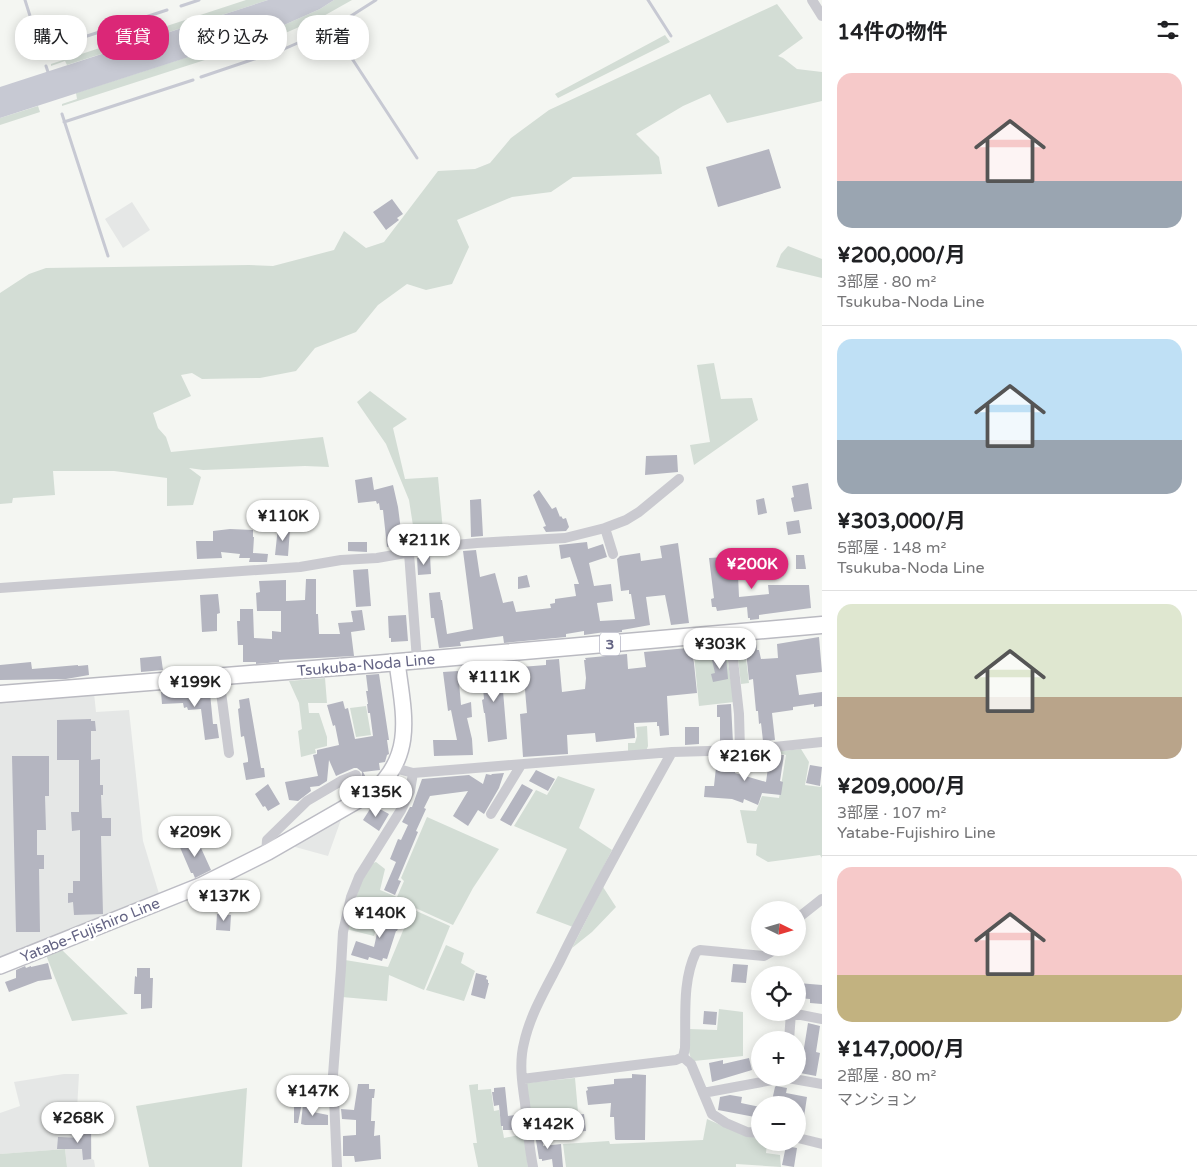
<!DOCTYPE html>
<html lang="ja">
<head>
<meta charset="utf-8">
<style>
  body { margin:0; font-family:"Varela Round","Noto Sans JP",sans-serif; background:#f6f6f6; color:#202124; height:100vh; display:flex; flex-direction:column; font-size:19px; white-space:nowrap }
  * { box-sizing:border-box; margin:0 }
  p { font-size:16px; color:#757577 }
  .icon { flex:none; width:28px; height:28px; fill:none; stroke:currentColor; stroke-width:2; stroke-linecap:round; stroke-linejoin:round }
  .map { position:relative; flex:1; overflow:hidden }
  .panel { display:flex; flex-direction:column; background:#fff; width:375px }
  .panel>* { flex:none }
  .guide { position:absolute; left:15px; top:15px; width:475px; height:45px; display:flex; gap:10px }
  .needle { width:32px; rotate:95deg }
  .tools { position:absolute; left:751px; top:901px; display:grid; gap:10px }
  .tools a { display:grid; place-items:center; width:55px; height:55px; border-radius:50%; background:#fff; box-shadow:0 2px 12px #0003; font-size:25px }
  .price { position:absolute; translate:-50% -42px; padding:0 11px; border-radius:18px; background:#fff; color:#222; font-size:16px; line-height:32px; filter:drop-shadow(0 1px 2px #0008) }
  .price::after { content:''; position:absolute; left:50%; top:30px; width:15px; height:11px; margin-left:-8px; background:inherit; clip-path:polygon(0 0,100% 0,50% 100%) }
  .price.selected { background:#db2777; color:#fff }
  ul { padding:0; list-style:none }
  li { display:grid; align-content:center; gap:10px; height:265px; padding:0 15px }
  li+li { border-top:1px solid #e0e0e0 }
  li span { display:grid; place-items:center; height:155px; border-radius:15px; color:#555 }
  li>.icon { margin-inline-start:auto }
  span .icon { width:90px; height:90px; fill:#fffc; stroke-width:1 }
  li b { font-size:21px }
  h2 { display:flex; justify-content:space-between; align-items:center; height:60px; padding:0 15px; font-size:21px }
  .pill { padding:0 18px; border-radius:20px; background:#fff; box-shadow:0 2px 12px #0003; font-size:18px; line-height:45px }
  .pill.selected { background:#db2777; color:#fff }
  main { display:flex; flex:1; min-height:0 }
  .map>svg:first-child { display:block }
  .built { fill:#e5e7e6 }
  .green { fill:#d3ddd5 }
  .water { fill:#c7c9d3 }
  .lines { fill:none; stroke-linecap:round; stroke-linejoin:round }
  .stream { stroke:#c7c9d3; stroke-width:3 }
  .building { fill:#b4b5c0 }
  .secondary-casing { stroke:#bcbcc4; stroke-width:18 }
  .primary-casing { stroke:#babac1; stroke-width:19 }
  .street { stroke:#cacad0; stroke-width:10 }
  .secondary { stroke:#fff; stroke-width:15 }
  .primary { stroke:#fff; stroke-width:16 }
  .labels { text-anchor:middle; stroke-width:5; stroke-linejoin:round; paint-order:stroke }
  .shield { fill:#fff; stroke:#9292a9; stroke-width:1 }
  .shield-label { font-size:14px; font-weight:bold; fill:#646484 }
  .street-label { font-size:15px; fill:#646484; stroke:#fff }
</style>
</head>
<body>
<main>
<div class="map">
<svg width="822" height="1167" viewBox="0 0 822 1167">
  <rect width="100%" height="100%" fill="#f4f6f2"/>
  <path class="built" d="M132,202L150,230L123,248L105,219Z
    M94,693L96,712L129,710L143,841L160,897L0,958V700Z
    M342,817L328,856L288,845Z
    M64,1074H79L77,1110L91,1111L92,1159L94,1160L95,1167H67L65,1149L0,1154V1113L20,1106L14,1082Z"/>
  <path class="green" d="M246,0H268L67,65L65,61L51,66V64Z
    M334,0H352L320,18L276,37L62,106V104L77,99L76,93L275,29L320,9Z
    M777,4L803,38L778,56L783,58L797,69L822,72V101L727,123L710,94L683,106L636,134L659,157L662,174L573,177L551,192L512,197L457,220L469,247L452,284L426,290L407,284L378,305L356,332L315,348L296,371L260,378L202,379L192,373L181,375L191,396L153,413L158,428L166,437L171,452L323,437L329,467L305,466L203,470L189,468L201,477L193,505L167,506V478L114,471H53L55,495L13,498L12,503L0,504V293L29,274L46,268L249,265L273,266L334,250L344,231L366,248L384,242L438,171L475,169L490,163L511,138L549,110Z
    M665,35L670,42L558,98L555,94Z
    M38,106L40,112L0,125V118Z
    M788,246L822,259V278L776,267L781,254Z
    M714,363L721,399L752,398L758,420L694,465L690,445L710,442L697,365Z
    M370,391L407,419L393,428L405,479L438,477L443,531L414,532L409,500L386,444L357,402Z
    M725,642L734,702L699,706L693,645Z
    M745,650L749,683L741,684L737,651Z
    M325,678L327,703H308L309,713H319L327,737V746L315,749L316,753L301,757L298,731L302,729L299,703L289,681Z
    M366,706L371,735L356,737L350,708Z
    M647,726L648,746L646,751L628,753V743H635L637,736L636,727Z
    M801,749L809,762L805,785L821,787L822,784V858L820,855L768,862L756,855L757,844L747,843L740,810L756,811L762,796L779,798L786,755L773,752Z
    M558,776L595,789L579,828L612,850L573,927L536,913L567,849L514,826L536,790L547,795Z
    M427,817L499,849L473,888L453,925L411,906L407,916L382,908L374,936L346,929L361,882L373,863L376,862L385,869L380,890L397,897L404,881L401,878Z
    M603,887L616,907L592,932L572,948Z
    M412,909L450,926L424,990L389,975L387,1001L342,997L345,960L388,967Z
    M446,945L464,953L461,963L475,971L464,1001L426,990Z
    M61,949L128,1014L72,1021L46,955Z
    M719,1009L743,1012V1056L694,1061L691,1059L689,1052V1029L717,1030Z
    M575,1078L578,1112L530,1117L526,1083Z
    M478,1084V1090L491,1089L494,1111L499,1110L504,1138L524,1134L528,1167H478L473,1143H477L469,1085Z
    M247,1088L242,1167H149L136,1106Z
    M707,1119L741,1134L760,1139V1142L767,1143L766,1153L780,1155L781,1167L736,1164V1167H566L563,1144L609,1141L610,1144L703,1140Z
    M65,1149L67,1167H0V1154Z"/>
  <path class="water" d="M268,0H334L320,9L275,29L0,118V87Z"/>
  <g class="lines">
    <path class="stream" d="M25,0L43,57
      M648,0L671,36
      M181,6L199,0
      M332,28L417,158
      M41,51L167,10
      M46,66L49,75
      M201,77L284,49L332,28L376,0
      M62,114L108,256
      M64,122L193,80"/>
  </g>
  <path class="building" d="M769,149L781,188L718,207L706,167Z
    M392,199L403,214L397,218L399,220L386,230L373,212Z
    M677,455L678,472L645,475L646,456Z
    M372,477L374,490L393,485L398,507L402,538H405V546L391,548V546L387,547L383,510H380L379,503L377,504L376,501L358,503L355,480Z
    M808,483L812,509L794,512L791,498L794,497L792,486Z
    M539,490L552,509L556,507L560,517L561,516L563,519L566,518L569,527L566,531L546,532L543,527L546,526L533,495Z
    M764,498L767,513L758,515L756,500Z
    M481,499L483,536L471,537L470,500Z
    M799,520L801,533L788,535L786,522Z
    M278,527L290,529L288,556L275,555Z
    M230,529L253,530V537H254L253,553L268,554L267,562H249L250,558H239L240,554L221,552L222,558L197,559L196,541H213V531Z
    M348,542H367V552L348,551Z
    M587,542L588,549L603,544L607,557L589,563L594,586L611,584L613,601L597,603L600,621L635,619L631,594H629V590L621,591L617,559L620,556L640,553L641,561L662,558L660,546L678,543L689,623L671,625L665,595L646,597L650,625L622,630V632L605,634V632L584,635V631L566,634V637L504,643L503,636L460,642L461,646L439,648L434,618H431L429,593L440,592L441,600H442L447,634L473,629L463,551L476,550L480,577L495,573L503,603L513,601L516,612L551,608L550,604L555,603V599L576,596L574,584H579L570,557L561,559L559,545Z
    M753,552L755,570H747V575H738L739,597L769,594L768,585H809L811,608L759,615V619L750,620V618H748L747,607L717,611L716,607H712L711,599L714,598L709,558L742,556V553Z
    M796,555H804L806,569H796Z
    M430,556L431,574L418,575L417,558Z
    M368,569L371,606L356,607L353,570Z
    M527,575L530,587L518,589V577Z
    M306,579H316V614H318L319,634H340L338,623L353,622L351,611L362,610L365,630L351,632L354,656L279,660V662L256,664V662H243V645H238L237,621H240V609H253L254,638L272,639V631L281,632V611H257L256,593L260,592L259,581L286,580V601L305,600Z
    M218,594L220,613L217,614V631L202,632L200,595Z
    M406,615L408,641L391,642V638H389L388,616Z
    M819,637L822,672L796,675L799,695L822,692V706L814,707V704L793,707V710L772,713L775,740L763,741L761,723L759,724L758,711H756L753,679L749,680L745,642L756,641L757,650H759L761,659L778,658L777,644Z
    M688,648H691L694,663L697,693L667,696L669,735L660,736L659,726H657V722L634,723L635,738L596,742L595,733L567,735L568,754L523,757L520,714L527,713L524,678H522L521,667L546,665V660L559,659L562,692L585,689L586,678L584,660H586L585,658L627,654L628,669L646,667L644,652Z
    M161,656L163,670L141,672L140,658Z
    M726,657L728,679L713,682L711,674L715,673L712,660Z
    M31,662L32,669L78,665V666L88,665L89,675L66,679L0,680V665Z
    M498,664L503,691L507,739L488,742L485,713H484L482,700L484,699L481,666Z
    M458,671L461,705L471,702L472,717L467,718L472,739L473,755L434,756L433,740H457L451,710L448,711L443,672Z
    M379,674L389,740H387L389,754L387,755L385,762L379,763L380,770L363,772L369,783L346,796L342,788L361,780L362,772L357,768H354L336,776L329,760L327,781L319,786L310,787L311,791L298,801L289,800L285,782L318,776L313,755L317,754V750L339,745L335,725L333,726L327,705L343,701L345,709L348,708L355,739L373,736L370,713H368L367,704H368L366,691H368L366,675Z
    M192,689V695L210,693L213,724H217L219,738L205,740L201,709L188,710L187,707L184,708L183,703L162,704L161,692Z
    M249,698L261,768H264L265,777L246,780L243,763L248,762V759L244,736L241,737L238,709L240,708L239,700Z
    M731,704L733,743L720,744V717H717V705Z
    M91,719V721H95L96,731H91V760L100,759V785H103V795H101L102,818H111V836H101L103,914L74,915L73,902L68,903V893H73V881H80V830L72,831L71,812H79V760H57V720Z
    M685,727H699V744L685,745Z
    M770,754L784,755L780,781L783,782L781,795L762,793L758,805L744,799L743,803L732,799L704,797L705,786H714L717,758H736L735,773L766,782Z
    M12,756H49V796H45L46,830H37V855H44V869H39L40,932H16Z
    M810,765L822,767L820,786L806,783Z
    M536,770L555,779L548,791L529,781Z
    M504,773L499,788L484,814L478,810L468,826L453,816L468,791L430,796L424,808L426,809L416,831L418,832L398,880L401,881L395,895L384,890L396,862L390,859L398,839L401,840L408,825L402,822L410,807H412L422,779L469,775L483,784L486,774L491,775L492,774Z
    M268,784L280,804L268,811L265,806L263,807L255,794Z
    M522,784L533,790L511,826L500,820Z
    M378,808L389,814L379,831L363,820L370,809L376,812Z
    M196,837L211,870L195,878L193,873H191L179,845Z
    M382,911L400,915L399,918L402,919L397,931H396L387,959L383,958L382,961L369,957L368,960L351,955L356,941L374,947Z
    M217,914L231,915L230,931L216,930Z
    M48,963L52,979L38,981L9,992L5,982L16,978V970L25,966L26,968L31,966V967Z
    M733,964L748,965L746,983L731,982Z
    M137,968H150V978H153L152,1008L141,1009V994H134L135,976L137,977Z
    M476,973L487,976L486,979L488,980V983H489L485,999L471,995Z
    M798,983L822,985V1004L810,1003V999L798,998Z
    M704,1011L717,1012L716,1025L703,1024Z
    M808,1023L820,1026L816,1052L820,1053L816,1076L800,1073Z
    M749,1058L752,1070L712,1082L709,1063L723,1060V1064Z
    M632,1074L646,1075L645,1140H616L615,1139L614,1117H610L611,1103L588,1105L586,1091L588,1090L587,1087L614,1084V1079L632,1078Z
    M296,1075L307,1077L298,1123H294V1090Z
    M358,1084H369V1089H375L374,1098H372L371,1121H375L374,1136L380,1135L381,1159L355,1162L354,1156H343V1136L356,1135V1120L342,1119L341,1109L354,1110Z
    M776,1086L787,1088L786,1093L807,1097L803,1123L798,1122V1105H771L775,1087Z
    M505,1087L508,1116L515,1115L516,1130H503V1126H501L499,1105L494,1106L492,1092H494V1088Z
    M730,1095L742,1097L741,1103L760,1107V1118L718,1110L720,1097Z
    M303,1104H314L313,1112L328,1115V1125H305L301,1124Z
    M584,1114L586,1131L560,1133L559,1127H557L556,1117Z
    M534,1128L544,1129L543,1146L561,1144L563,1167H553L552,1159L542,1161V1159H539Z
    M82,1131H91V1159L83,1160L82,1149H57L58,1137L82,1138Z
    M786,1146L797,1148L794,1167L782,1165Z"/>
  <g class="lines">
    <defs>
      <path id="secondary" d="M0,966L202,885L268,852L374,791C416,754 403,711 397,662"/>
      <path id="primary" d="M0,694L375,664L822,625"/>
    </defs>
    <use href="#secondary" class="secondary-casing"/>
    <use href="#primary" class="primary-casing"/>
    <path class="street" d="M812,0L822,16
      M605,528L613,554
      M409,553L417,660
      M0,588L300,567L341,560L377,558L445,546L477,543L565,538L605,528L626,520L639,512L679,479
      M730,633L739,714L740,750
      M219,677L229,753
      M395,768L413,773L672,752L745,750L822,742
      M491,814L521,765
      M266,854L267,840L307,801L341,781L356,775
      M798,918L822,899
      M789,1040L791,1013L822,1019
      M683,1057L685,1048C686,1016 682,981 696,952L700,950L764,956L771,952L772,948
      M683,1057L691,1064L712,1114L726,1123L747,1132L760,1133
      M788,1078L822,1084
      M522,1079L676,1060L683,1057
      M703,1093L783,1078
      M798,1138L822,1144
      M337,1167L333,1075L341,968L343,932L351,897L359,877L401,810L410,791L413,773
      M533,1167C529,1146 527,1125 525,1103C522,1083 519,1062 524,1043C530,1015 546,988 559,963C594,891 633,822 672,752"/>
    <use href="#secondary" class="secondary"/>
    <use href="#primary" class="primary"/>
  </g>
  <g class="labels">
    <rect class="shield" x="600" y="632.5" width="20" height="23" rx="4"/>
    <g class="shield-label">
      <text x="610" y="649">3</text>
    </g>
    <g class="street-label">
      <text transform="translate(366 665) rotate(-5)" y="5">Tsukuba-Noda Line</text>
      <text transform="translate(90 930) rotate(-22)" y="5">Yatabe-Fujishiro Line</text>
    </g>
  </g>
</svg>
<div class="tools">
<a><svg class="needle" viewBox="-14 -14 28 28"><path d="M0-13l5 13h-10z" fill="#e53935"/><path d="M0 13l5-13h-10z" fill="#757577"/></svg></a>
<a><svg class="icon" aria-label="locate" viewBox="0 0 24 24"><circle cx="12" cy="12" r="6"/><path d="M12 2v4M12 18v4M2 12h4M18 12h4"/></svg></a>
<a>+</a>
<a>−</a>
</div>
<b class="price" style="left:283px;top:542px">¥110K</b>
<b class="price" style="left:424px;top:566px">¥211K</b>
<b class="price selected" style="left:752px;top:590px">¥200K</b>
<b class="price" style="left:720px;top:670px">¥303K</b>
<b class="price" style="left:494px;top:703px">¥111K</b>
<b class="price" style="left:195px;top:708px">¥199K</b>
<b class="price" style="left:745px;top:782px">¥216K</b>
<b class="price" style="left:376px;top:818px">¥135K</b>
<b class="price" style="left:195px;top:858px">¥209K</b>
<b class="price" style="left:224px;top:922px">¥137K</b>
<b class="price" style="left:380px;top:939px">¥140K</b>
<b class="price" style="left:313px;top:1117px">¥147K</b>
<b class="price" style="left:78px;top:1144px">¥268K</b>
<b class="price" style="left:548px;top:1150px">¥142K</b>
<div class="guide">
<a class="pill">購入</a>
<a class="pill selected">賃貸</a>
<a class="pill">絞り込み</a>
<a class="pill">新着</a>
</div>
</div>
<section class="panel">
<h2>14件の物件<svg class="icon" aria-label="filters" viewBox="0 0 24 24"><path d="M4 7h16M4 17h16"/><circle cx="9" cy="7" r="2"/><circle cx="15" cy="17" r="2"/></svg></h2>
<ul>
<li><span style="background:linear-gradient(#f6c9c9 70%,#9aa5b1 0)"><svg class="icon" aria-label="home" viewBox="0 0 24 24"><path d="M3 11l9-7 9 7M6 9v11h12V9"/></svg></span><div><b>¥200,000/月</b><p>3部屋 · 80 m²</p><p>Tsukuba-Noda Line</p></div></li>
<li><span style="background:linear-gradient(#bfe0f5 65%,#9aa5b1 0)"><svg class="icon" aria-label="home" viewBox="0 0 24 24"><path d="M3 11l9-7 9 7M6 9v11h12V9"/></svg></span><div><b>¥303,000/月</b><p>5部屋 · 148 m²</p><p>Tsukuba-Noda Line</p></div></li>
<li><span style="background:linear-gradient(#dfe7d0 60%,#b9a48a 0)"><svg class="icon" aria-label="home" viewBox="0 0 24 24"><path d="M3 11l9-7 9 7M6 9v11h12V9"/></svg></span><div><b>¥209,000/月</b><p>3部屋 · 107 m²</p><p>Yatabe-Fujishiro Line</p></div></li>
<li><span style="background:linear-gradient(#f6c9c9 70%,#c2b280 0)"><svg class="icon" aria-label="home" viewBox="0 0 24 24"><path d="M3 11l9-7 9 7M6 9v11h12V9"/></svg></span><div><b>¥147,000/月</b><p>2部屋 · 80 m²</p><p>マンション</p></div></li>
</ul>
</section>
</main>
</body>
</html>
